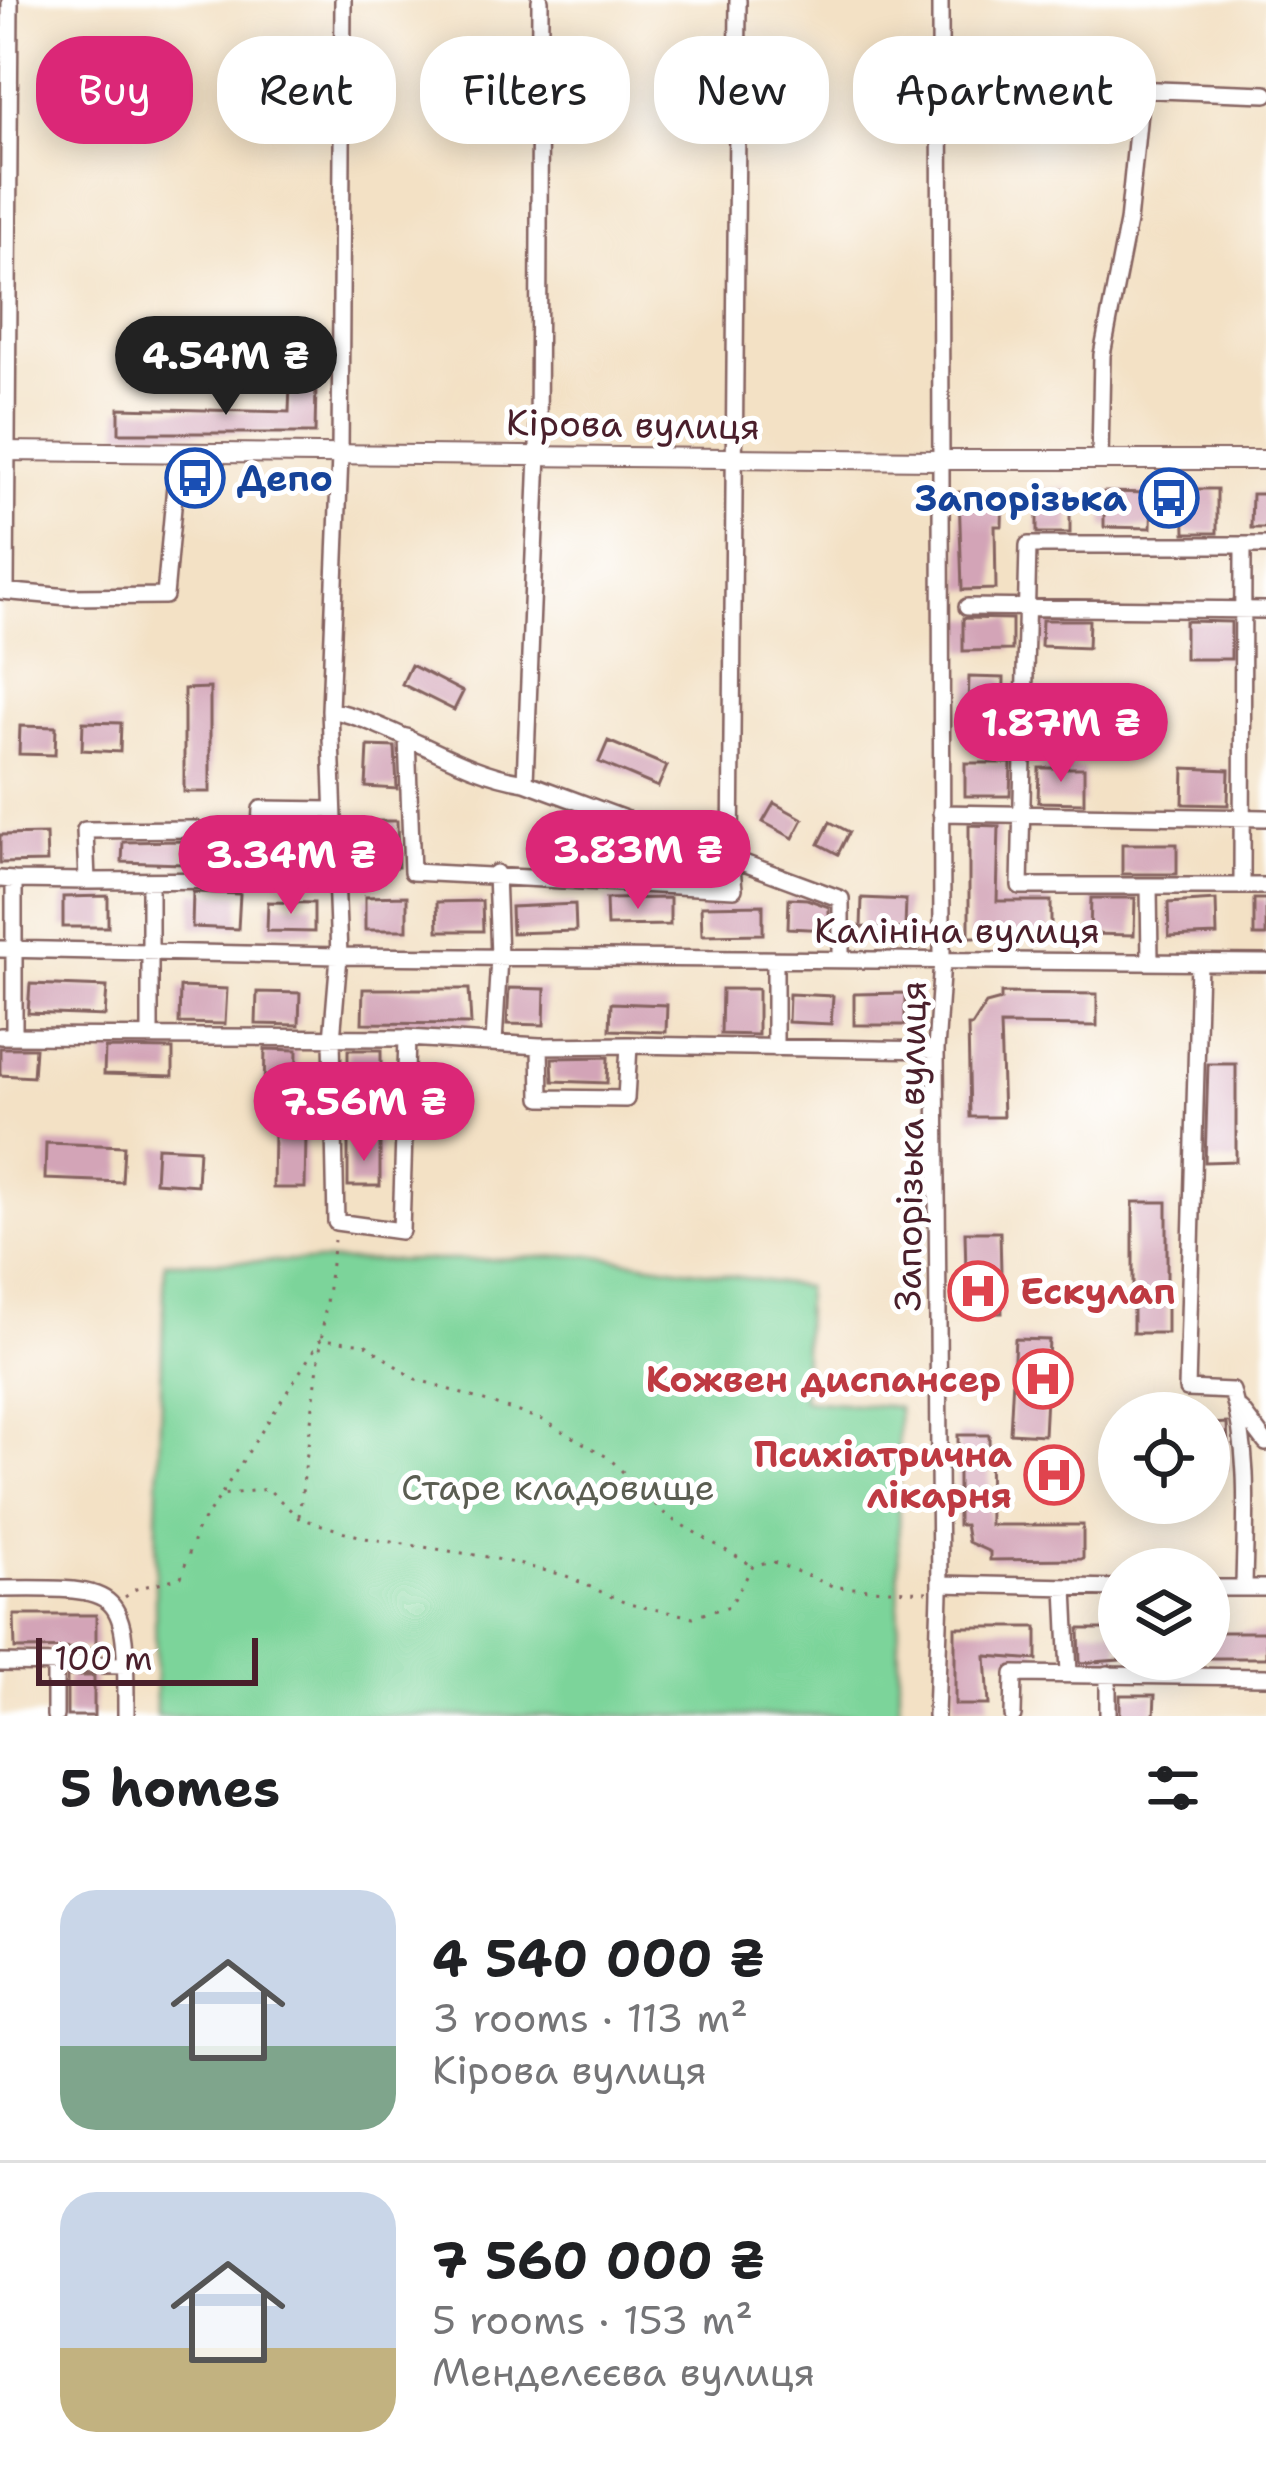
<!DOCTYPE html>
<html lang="en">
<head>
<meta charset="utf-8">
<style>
  body { margin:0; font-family:"Shantell Sans",sans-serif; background:#f2f2f2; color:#202124; height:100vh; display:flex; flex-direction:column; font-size:45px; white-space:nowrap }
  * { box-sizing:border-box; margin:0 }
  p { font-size:39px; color:#757577 }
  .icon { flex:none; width:66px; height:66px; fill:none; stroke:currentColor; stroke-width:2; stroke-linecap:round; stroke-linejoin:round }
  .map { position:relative; height:1716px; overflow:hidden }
  .side { display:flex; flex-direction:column; background:#fff; flex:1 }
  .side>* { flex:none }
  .banner { position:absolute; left:36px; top:36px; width:1194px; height:108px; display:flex; gap:24px }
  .fabs { position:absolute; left:1098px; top:1392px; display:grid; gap:24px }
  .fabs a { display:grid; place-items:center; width:132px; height:132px; border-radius:50%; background:#fff; box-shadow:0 6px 30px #0003; font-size:60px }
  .scale { position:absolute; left:36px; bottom:30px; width:222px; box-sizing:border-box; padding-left:12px; border:6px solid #4a1f2b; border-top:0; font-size:33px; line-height:42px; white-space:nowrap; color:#4a1f2b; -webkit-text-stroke:9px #fff; paint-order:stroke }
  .price { position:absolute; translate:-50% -102px; padding:0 27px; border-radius:42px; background:#db2777; color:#fff; font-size:39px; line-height:78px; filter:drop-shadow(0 3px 6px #0008) }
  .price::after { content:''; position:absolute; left:50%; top:72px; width:36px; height:27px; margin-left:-18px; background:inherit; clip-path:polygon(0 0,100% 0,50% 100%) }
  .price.active { background:#222; color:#fff }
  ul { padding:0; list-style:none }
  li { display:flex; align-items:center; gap:36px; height:300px; padding:0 60px }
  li+li { border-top:3px solid #e0e0e0 }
  li span { display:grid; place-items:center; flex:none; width:336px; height:240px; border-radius:36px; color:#555 }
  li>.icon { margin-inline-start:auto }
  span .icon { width:144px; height:144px; fill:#fffc; stroke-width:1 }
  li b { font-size:51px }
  h2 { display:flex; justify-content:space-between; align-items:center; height:144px; padding:0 60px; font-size:51px }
  .chip { padding:0 42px; border-radius:48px; background:#fff; box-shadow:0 6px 30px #0003; font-size:42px; line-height:108px }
  .chip.active { background:#db2777; color:#fff }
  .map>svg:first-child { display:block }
  .green { fill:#7bd49a; stroke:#627a62; stroke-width:3 }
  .building { fill:#d3a4b7 }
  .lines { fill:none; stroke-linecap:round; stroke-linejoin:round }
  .minor-casing { stroke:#856361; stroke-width:20 }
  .major-casing { stroke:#856361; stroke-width:22 }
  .path { stroke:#856361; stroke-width:3; stroke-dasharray:3 9; stroke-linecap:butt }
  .minor { stroke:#fff; stroke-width:15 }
  .major { stroke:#fff; stroke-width:18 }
  .labels { text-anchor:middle; stroke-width:10; stroke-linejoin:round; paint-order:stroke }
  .street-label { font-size:36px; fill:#4a1f2b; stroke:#fff }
  .transit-label { font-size:36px; font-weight:bold; fill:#164399; stroke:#fff; text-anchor:start }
  .health-label { font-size:36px; font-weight:bold; fill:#be3a42; stroke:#fff; text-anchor:end }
  .park-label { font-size:36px; fill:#5b5e52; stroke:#fff }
</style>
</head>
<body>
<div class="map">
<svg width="1266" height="1716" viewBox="0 0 1266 1716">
  <rect width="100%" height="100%" fill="#fff"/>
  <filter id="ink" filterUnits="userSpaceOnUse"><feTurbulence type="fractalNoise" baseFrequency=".00833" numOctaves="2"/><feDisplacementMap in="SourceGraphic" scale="24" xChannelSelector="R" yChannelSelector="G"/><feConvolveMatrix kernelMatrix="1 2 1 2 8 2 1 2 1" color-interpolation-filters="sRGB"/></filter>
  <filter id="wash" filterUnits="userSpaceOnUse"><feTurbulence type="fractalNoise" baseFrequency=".004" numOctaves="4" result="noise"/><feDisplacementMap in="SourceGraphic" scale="48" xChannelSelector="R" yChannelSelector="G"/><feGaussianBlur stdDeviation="2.7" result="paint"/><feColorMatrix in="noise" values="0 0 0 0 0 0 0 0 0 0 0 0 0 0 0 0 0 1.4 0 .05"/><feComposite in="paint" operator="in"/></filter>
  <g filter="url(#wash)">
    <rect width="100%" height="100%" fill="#f3e1c5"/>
    <path class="green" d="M589,1255L805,1287L803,1400L898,1407L899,1716H156L155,1586L165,1262L477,1260Z"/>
    <g id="blocks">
      <path class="building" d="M290,384L316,385L315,433H119V408L289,412Z
        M1037,489H1070V533H1037Z
        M1184,489H1217V533H1185Z
        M959,492L1003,493L1002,526H995L996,589L962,590Z
        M1104,492L1152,493L1151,528L1104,527Z
        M1252,494H1266V528H1251Z
        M963,618L1012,619V650L963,651Z
        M1042,620H1089L1088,648L1041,646Z
        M1185,621L1231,622V659H1185Z
        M411,665L463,692L454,710L402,684Z
        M969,677L1004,678L1003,732L967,731Z
        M210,688V792H184V689Z
        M83,722L121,723L120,752L82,750Z
        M20,726L56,727L55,755L19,754Z
        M608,741L667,766L658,787L599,762Z
        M368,746L395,747L397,789L366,787Z
        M965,763H1011L1010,796H965Z
        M1039,768H1084V803L1038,802Z
        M1184,768L1229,770L1228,805L1183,804Z
        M774,803L803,819L793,838L763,822Z
        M279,821L311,822L310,865L278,864Z
        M365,821H397L398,867L366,868Z
        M830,822L849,832L838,854L819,844Z
        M969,825L999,826L997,901H1051V937H969Z
        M46,834L47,862L0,863V835Z
        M183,841L182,864L122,862L123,842Z
        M1122,844H1177V874H1122Z
        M193,892L240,894L238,929L192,927Z
        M108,896V927H63V897Z
        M407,896V930H365V897Z
        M670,898V925L607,926L606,899Z
        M789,898L807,899L829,907V930L788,928Z
        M862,898L906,900L905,929L861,927Z
        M1091,898H1135L1134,935L1090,934Z
        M1254,899H1266V936H1254Z
        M1216,900L1217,935L1169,937L1168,903Z
        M482,901L483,931H438L437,902Z
        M268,902L314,903V932L267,931Z
        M575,904L576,931L512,933L511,907Z
        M763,905V934L702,935L701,906Z
        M30,984L107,987L105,1016L28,1013Z
        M180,987L227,989L225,1024L179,1023Z
        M509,988L545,989L544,1025L507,1024Z
        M363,989H469L471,1024L362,1023Z
        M722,989H758V1035L721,1034Z
        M257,992L300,993L299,1025L256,1024Z
        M905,993V1025H854V994Z
        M1001,993L1097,994V1026L1000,1025L1003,1117H970L968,1026H972L986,1004L1001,1000Z
        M789,994L833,996L831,1024L788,1022Z
        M611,1003L667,1005L666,1032L610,1030Z
        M0,1048H35L33,1077L0,1075Z
        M105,1048L173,1049V1076L104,1074Z
        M265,1049L297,1050L296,1094L264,1093Z
        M348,1050H381V1093H348Z
        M608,1057L607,1083L553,1081L552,1058Z
        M1208,1064H1236V1161L1205,1162Z
        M274,1134L306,1135L305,1188H273Z
        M348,1141L380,1142V1186H348Z
        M46,1143L124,1146L122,1182L45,1179Z
        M157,1147L199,1149L197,1185L155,1182Z
        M1133,1202H1167V1333H1133Z
        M965,1232H1000L1002,1313L967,1314Z
        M1015,1339L1049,1340L1044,1435L1010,1433Z
        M1227,1423L1229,1470L1209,1471V1424Z
        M958,1435H989L990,1525H1083V1559L990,1560V1552L968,1542L965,1525H958Z
        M14,1615H96V1648L15,1649Z
        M955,1627H1037V1660L986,1656L989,1705H955Z
        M1079,1629H1119V1660L1080,1663Z
        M1209,1632H1266V1658H1209Z
        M67,1676H94V1716H67Z
        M1120,1695H1155L1154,1716H1120Z"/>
    </g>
  </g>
  <g filter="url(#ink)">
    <use href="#blocks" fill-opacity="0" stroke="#856361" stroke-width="3"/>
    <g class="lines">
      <defs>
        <path id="minor" d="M343,0L340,456L330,710L339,956L332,1039L336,1222L401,1231L407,1038
          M939,82L1266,94
          M1100,459L1102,355L1128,222L1141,92
          M1243,545L1242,886H1020L1028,545H1266
          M1,591L69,597L165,596L178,452
          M6,591L10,0
          M967,607L1266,610
          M330,710C398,724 456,772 525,782L841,899V959
          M407,737L412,872L734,889L731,859L738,0
          M525,782L538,454L540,0
          M941,813L1266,818
          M195,829L85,830L87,881L257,880L261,809L332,810
          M0,879L14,880V1036
          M14,880L87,881
          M1149,886L1150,962
          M1242,886H1266
          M0,949L339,956L1266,963
          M775,960V1048
          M1199,963L1187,1389L1232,1391C1251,1455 1245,1521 1244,1587
          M0,1036L407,1038L540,1046L541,1098L626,1099L629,1045L936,1050
          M150,1037V881
          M494,1043L499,957L496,873
          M540,1046L629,1045
          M1241,1410L1266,1443
          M940,1584L1119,1588
          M1065,1588L1069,1674
          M1209,1588H1266
          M0,1589C128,1587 126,1589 126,1716
          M0,1663L126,1665
          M1108,1674V1716
          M55,1716V1664
          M936,1716L940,1593L936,1050L942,960L940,0
          M1013,1716L1014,1674L1266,1677"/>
        <path id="major" d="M0,451L938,460H1266"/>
      </defs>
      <use href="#minor" class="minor-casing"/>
      <use href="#major" class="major-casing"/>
      <path class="path" d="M222,1493L321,1339L365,1344L413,1378L543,1420L609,1458L668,1517L753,1566
        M299,1516L334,1240
        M125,1597L136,1589L181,1577L197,1530L221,1495L268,1489L299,1518L365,1538L488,1557L564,1575L628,1604L693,1617L730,1606L753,1566L771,1561L835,1587L927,1592"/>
      <use href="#minor" class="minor"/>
      <use href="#major" class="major"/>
    </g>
  </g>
  <defs>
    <symbol id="bus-ring" viewBox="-11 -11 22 22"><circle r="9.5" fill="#fff" stroke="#1a4fb4" stroke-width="1.5"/><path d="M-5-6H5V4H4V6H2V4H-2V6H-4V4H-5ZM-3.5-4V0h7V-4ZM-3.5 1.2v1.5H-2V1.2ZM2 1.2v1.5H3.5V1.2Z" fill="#1a4fb4"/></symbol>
    <symbol id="hospital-ring" viewBox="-11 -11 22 22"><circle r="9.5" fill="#fff" stroke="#e0444e" stroke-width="1.5"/><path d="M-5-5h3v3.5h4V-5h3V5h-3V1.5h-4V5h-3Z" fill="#e0444e"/></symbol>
  </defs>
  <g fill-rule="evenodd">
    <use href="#bus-ring" x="162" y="445" width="66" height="66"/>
    <use href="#bus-ring" x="1136" y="465" width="66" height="66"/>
    <use href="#hospital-ring" x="945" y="1258" width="66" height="66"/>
    <use href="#hospital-ring" x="1010" y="1346" width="66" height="66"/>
    <use href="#hospital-ring" x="1021" y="1442" width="66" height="66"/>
  </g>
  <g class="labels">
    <g class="street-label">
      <text transform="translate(633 424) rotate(1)" y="13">Кірова вулиця</text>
      <text x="957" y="943">Калініна вулиця</text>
      <text transform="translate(910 1146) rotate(-89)" y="13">Запорізька вулиця</text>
    </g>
    <g class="transit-label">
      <text x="237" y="491">Депо</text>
      <text x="1127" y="511" text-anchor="end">Запорізька</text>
    </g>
    <g class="health-label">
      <text x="1020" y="1304" text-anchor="start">Ескулап</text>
      <text x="1001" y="1392">Кожвен диспансер</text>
      <text x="1012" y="1467">Психіатрична<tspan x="1012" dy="41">лікарня</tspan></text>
    </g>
    <g class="park-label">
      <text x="558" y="1500">Старе кладовище</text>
    </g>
  </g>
</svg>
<div class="fabs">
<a><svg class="icon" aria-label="locate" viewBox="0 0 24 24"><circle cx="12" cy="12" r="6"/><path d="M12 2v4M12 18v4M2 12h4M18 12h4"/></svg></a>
<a><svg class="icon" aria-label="layers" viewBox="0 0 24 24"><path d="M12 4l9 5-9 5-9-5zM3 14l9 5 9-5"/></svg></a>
</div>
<div class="scale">100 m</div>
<b class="price active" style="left:226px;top:418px">4.54M ₴</b>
<b class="price" style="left:1061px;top:785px">1.87M ₴</b>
<b class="price" style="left:638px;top:912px">3.83M ₴</b>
<b class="price" style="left:291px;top:917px">3.34M ₴</b>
<b class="price" style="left:364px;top:1164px">7.56M ₴</b>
<div class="banner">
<a class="chip active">Buy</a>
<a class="chip">Rent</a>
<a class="chip">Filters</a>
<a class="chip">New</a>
<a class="chip">Apartment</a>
</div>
</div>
<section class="side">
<h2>5 homes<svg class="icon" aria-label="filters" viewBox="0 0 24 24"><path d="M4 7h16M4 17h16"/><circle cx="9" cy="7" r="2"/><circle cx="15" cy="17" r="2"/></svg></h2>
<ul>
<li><span style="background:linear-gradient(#c9d6e8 65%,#7fa58c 0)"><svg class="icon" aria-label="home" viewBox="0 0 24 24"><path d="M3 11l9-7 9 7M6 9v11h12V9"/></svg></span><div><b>4 540 000 ₴</b><p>3 rooms · 113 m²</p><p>Кірова вулиця</p></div></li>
<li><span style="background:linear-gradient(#c9d6e8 65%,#c2b280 0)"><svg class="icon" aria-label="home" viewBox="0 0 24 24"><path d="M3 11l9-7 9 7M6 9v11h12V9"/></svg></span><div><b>7 560 000 ₴</b><p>5 rooms · 153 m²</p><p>Менделєєва вулиця</p></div></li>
</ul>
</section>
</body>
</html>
